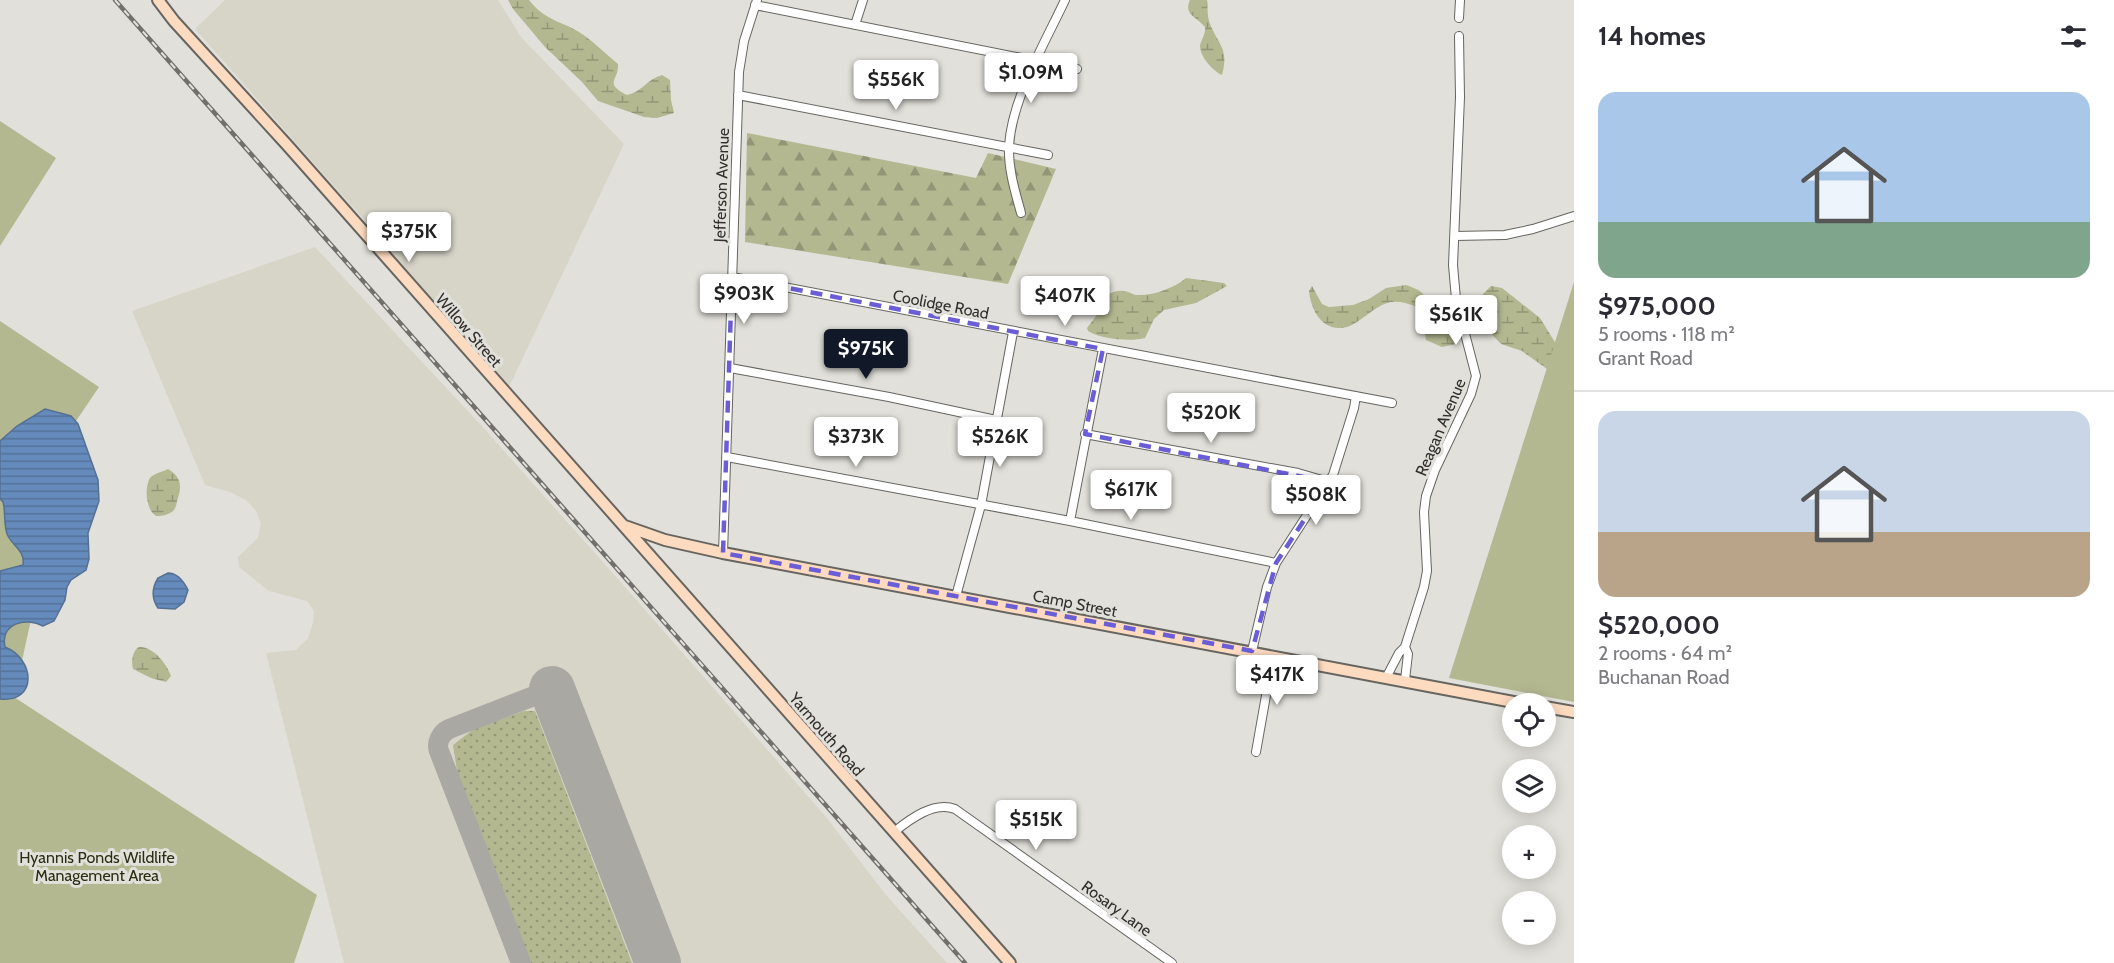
<!DOCTYPE html>
<html lang="en">
<head>
<meta charset="utf-8">
<style>
  body { margin:0; font-family:Cabin,sans-serif; background:#f7f7f7; color:#2b2b33; height:100vh; display:flex; flex-direction:column; font-size:22px; white-space:nowrap }
  * { box-sizing:border-box; margin:0 }
  p { font-size:20px; color:#7c7c81 }
  .icon { flex:none; width:33px; height:33px; fill:none; stroke:currentColor; stroke-width:2; stroke-linecap:round; stroke-linejoin:round }
  .map { position:relative; flex:1; overflow:hidden }
  .drawer { display:flex; flex-direction:column; background:#fff; width:540px }
  .drawer>* { flex:none }
  .controls { position:absolute; left:1502px; top:693px; display:grid; gap:12px }
  .controls a { display:grid; place-items:center; width:54px; height:54px; border-radius:50%; background:#fff; box-shadow:0 3px 15px #0003; font-size:30px }
  .price { position:absolute; translate:-50% -51px; padding:0 14px; border-radius:6px; background:#fff; color:#222; font-size:20px; line-height:39px; filter:drop-shadow(0 2px 3px #0008) }
  .price::after { content:''; position:absolute; left:50%; top:36px; width:18px; height:14px; margin-left:-9px; background:inherit; clip-path:polygon(0 0,100% 0,50% 100%) }
  .price.active { background:#111827; color:#fff }
  ul { padding:0; list-style:none }
  li { display:grid; align-content:center; gap:12px; height:318px; padding:0 24px }
  li+li { border-top:2px solid #e1e1e2 }
  li span { display:grid; place-items:center; height:186px; border-radius:18px; color:#555 }
  li>.icon { margin-inline-start:auto }
  span .icon { width:108px; height:108px; fill:#fffc; stroke-width:1 }
  li b { font-size:26px }
  h2 { display:flex; justify-content:space-between; align-items:center; height:72px; padding:0 24px; font-size:26px }
  main { display:flex; flex:1; min-height:0 }
  .map>svg:first-child { display:block }
  .built { fill:#d7d5c8 }
  .grass { fill:url(#grass-dots) }
  .forest { fill:url(#forest-firs) }
  .wetland { fill:url(#wetland-marsh) }
  .park { fill:#b3b891 }
  .water { fill:url(#water-rules); stroke:#557091; stroke-width:1.5 }
  .lines { fill:none; stroke-linecap:round; stroke-linejoin:round }
  .taxiway { stroke:#a9a8a3; stroke-width:20 }
  .runway { stroke:#a9a8a3; stroke-width:46 }
  .minor-casing { stroke:#666560; stroke-width:10 }
  .secondary-casing { stroke:#666560; stroke-width:14 }
  .minor { stroke:#fff; stroke-width:8 }
  .secondary { stroke:#fddbc1; stroke-width:10 }
  .rail-casing { stroke:#71706c; stroke-width:4.5 }
  .rail { stroke:#e1e0da; stroke-width:2; stroke-dasharray:7; stroke-linecap:butt }
  .marked { fill:none; stroke:#6b5dd6; stroke-width:4.5; stroke-dasharray:12 8; stroke-linejoin:round }
  .labels { text-anchor:middle; stroke-width:6; stroke-linejoin:round; paint-order:stroke }
  .street-label { font-size:16px; fill:#31302e; stroke:#e1e0da }
  .park-label { font-size:16px; fill:#2a2d10; stroke:#e1e0da }
</style>
</head>
<body>
<main>
<div class="map">
<svg width="1574" height="963" viewBox="0 0 1574 963">
  <defs>
    <pattern id="grass-dots" width="8" height="8" patternUnits="userSpaceOnUse" patternTransform="scale(1.5)"><rect width="8" height="8" fill="#b3b891"/><path d="M2 2h.1M6 6h.1" fill="none" stroke="#929677" stroke-width="1.8" stroke-linecap="round"/></pattern>
    <pattern id="forest-firs" width="22" height="20" patternUnits="userSpaceOnUse" patternTransform="scale(1.5)"><rect width="22" height="20" fill="#b3b891"/><path d="M5 1l3.5 6h-7zM16 11l3.5 6h-7z" fill="#929677"/></pattern>
    <pattern id="wetland-marsh" width="20" height="14" patternUnits="userSpaceOnUse" patternTransform="scale(1.5)"><rect width="20" height="14" fill="#b3b891"/><path d="M1 5h8M5 5V1M11 12h8M15 12V8" fill="none" stroke="#929677"/></pattern>
    <pattern id="water-rules" width="6" height="5" patternUnits="userSpaceOnUse" patternTransform="scale(1.5)"><rect width="6" height="5" fill="#658bbc"/><path d="M0 2.5h6" fill="none" stroke="#547299"/></pattern>
  </defs>
  <rect width="100%" height="100%" fill="#e1e0da"/>
  <path class="built" d="M225,0H498L521,37L624,144L509,387L395,263L398,258L195,29Z
    M315,247L479,423L625,587L826,817L886,895L947,963H344L266,653L296,650L308,638L313,623L314,611L307,601L269,591L239,567L238,557L258,538L261,523L256,511L246,500L230,492L205,485L132,311Z"/>
  <path class="grass" d="M524,711H535L632,963H530L468,805L457,771L453,745L475,728Z"/>
  <path class="forest" d="M747,133L976,178L988,153L1056,169L1008,284L745,242Z"/>
  <path class="wetland" d="M508,0H529C547,23 563,20 585,36C596,44 607,55 618,64C619,81 603,83 627,95C642,92 647,79 662,75L670,80L671,100L674,113L657,118L644,117L598,101L582,82L545,47L513,9Z
    M1190,0H1207C1208,8 1207,16 1210,24C1219,46 1229,48 1222,75C1213,71 1200,57 1200,46C1201,40 1206,34 1205,27C1197,17 1183,15 1190,0Z
    M1186,278L1224,283L1227,286L1196,303L1164,310L1154,319L1145,338C1131,342 1100,339 1088,331L1087,328L1096,316L1106,295C1113,292 1120,289 1128,292C1132,293 1134,295 1137,295C1153,296 1174,288 1186,278Z
    M1406,285C1411,287 1419,289 1423,294C1436,309 1420,326 1446,333L1455,330L1460,332L1457,344L1442,347L1426,340L1423,321L1415,306C1406,303 1396,300 1387,303C1374,307 1358,324 1347,327C1323,333 1311,311 1309,291L1312,286L1322,304L1329,307L1353,305L1369,299L1386,288Z
    M1491,286L1502,288L1540,318L1561,352L1547,369L1522,351L1501,344L1479,321L1476,314V309L1483,294Z
    M168,469C182,477 182,487 177,501C177,504 175,508 174,510C169,515 162,516 156,516C146,510 144,488 150,478C154,473 163,472 168,469Z
    M139,647C153,646 167,664 171,676L166,682L151,678L133,669C131,662 132,651 139,647Z"/>
  <path class="park" d="M0,121L56,158L0,246Z
    M1574,282V702L1449,678Z
    M0,321L99,387L74,424L14,697L317,895L294,963H0Z"/>
  <path class="water" d="M45,409L71,416L78,424L98,480L99,501L88,533L89,559L86,570L71,580L67,587L65,600L54,621L43,626C26,617 0,623 5,647C35,659 38,703 0,699V571L23,565C25,551 14,547 8,536C3,527 6,512 3,502L0,499V441L17,426Z
    M168,573C177,573 184,582 188,590L184,602L175,609L158,608C151,598 152,588 158,578Z"/>
  <g class="lines">
    <path class="taxiway" d="M521,963L439,751C436,742 441,733 449,729L552,689"/>
    <path class="runway" d="M552,689L658,963"/>
    <defs>
      <path id="minor" d="M755,5L1077,69
        M1459,18L1460,0
        M855,25L863,0
        M738,95L1048,155
        M1021,213C1015,191 1008,169 1009,146C1012,98 1045,43 1065,0
        M1455,236L1505,235L1533,229L1574,216
        M732,277L1392,403
        M730,368L889,397L996,420
        M1085,434L1298,473L1329,482
        M727,457L1070,521L1276,563
        M1070,521L1103,349
        M723,553L739,72L744,41L757,0
        M956,596L981,505L1013,332
        M1252,651L1267,587L1276,563L1333,475L1354,408L1356,396
        M1387,676L1399,653L1405,647L1424,587L1427,571L1424,512L1426,496L1435,470L1471,394L1476,376L1456,299L1453,265L1460,97L1459,36
        M1405,680L1408,654L1405,647
        M1256,752L1273,656
        M894,832C910,819 934,801 955,809L1172,963"/>
      <path id="secondary" d="M158,0L174,21L288,146L1010,963
        M625,526L665,540L723,553L1524,704
        M1545,707L1574,712"/>
    </defs>
    <use href="#minor" class="minor-casing"/>
    <use href="#secondary" class="secondary-casing"/>
    <use href="#minor" class="minor"/>
    <use href="#secondary" class="secondary"/>
    <defs>
      <path id="rail" d="M115,0L965,963"/>
    </defs>
    <use href="#rail" class="rail-casing"/>
    <use href="#rail" class="rail"/>
  </g>
  <path class="marked" d="M732,277L1103,349L1085,434L1329,482L1276,563L1252,651L723,553Z"/>
  <g class="labels">
    <g class="street-label">
      <text transform="translate(721 185) rotate(-88)" y="6">Jefferson Avenue</text>
      <text transform="translate(941 304) rotate(11)" y="6">Coolidge Road</text>
      <text transform="translate(469 330) rotate(49)" y="6">Willow Street</text>
      <text transform="translate(1440 427) rotate(-67)" y="6">Reagan Avenue</text>
      <text transform="translate(1075 603) rotate(11)" y="6">Camp Street</text>
      <text transform="translate(827 734) rotate(49)" y="6">Yarmouth Road</text>
      <text transform="translate(1117 908) rotate(36)" y="6">Rosary Lane</text>
    </g>
    <g class="park-label">
      <text x="97" y="863">Hyannis Ponds Wildlife<tspan x="97" dy="18">Management Area</tspan></text>
    </g>
  </g>
</svg>
<div class="controls">
<a><svg class="icon" aria-label="locate" viewBox="0 0 24 24"><circle cx="12" cy="12" r="6"/><path d="M12 2v4M12 18v4M2 12h4M18 12h4"/></svg></a>
<a><svg class="icon" aria-label="layers" viewBox="0 0 24 24"><path d="M12 4l9 5-9 5-9-5zM3 14l9 5 9-5"/></svg></a>
<a>+</a>
<a>−</a>
</div>
<b class="price" style="left:1031px;top:104px">$1.09M</b>
<b class="price" style="left:896px;top:111px">$556K</b>
<b class="price" style="left:409px;top:263px">$375K</b>
<b class="price" style="left:744px;top:325px">$903K</b>
<b class="price" style="left:1065px;top:327px">$407K</b>
<b class="price" style="left:1456px;top:346px">$561K</b>
<b class="price active" style="left:866px;top:380px">$975K</b>
<b class="price" style="left:1211px;top:444px">$520K</b>
<b class="price" style="left:856px;top:468px">$373K</b>
<b class="price" style="left:1000px;top:468px">$526K</b>
<b class="price" style="left:1131px;top:521px">$617K</b>
<b class="price" style="left:1316px;top:526px">$508K</b>
<b class="price" style="left:1277px;top:706px">$417K</b>
<b class="price" style="left:1036px;top:851px">$515K</b>
</div>
<section class="drawer">
<h2>14 homes<svg class="icon" aria-label="filters" viewBox="0 0 24 24"><path d="M4 7h16M4 17h16"/><circle cx="9" cy="7" r="2"/><circle cx="15" cy="17" r="2"/></svg></h2>
<ul>
<li><span style="background:linear-gradient(#a9c7e8 70%,#7fa58c 0)"><svg class="icon" aria-label="home" viewBox="0 0 24 24"><path d="M3 11l9-7 9 7M6 9v11h12V9"/></svg></span><div><b>$975,000</b><p>5 rooms · 118 m²</p><p>Grant Road</p></div></li>
<li><span style="background:linear-gradient(#c9d6e8 65%,#b9a48a 0)"><svg class="icon" aria-label="home" viewBox="0 0 24 24"><path d="M3 11l9-7 9 7M6 9v11h12V9"/></svg></span><div><b>$520,000</b><p>2 rooms · 64 m²</p><p>Buchanan Road</p></div></li>
</ul>
</section>
</main>
</body>
</html>
